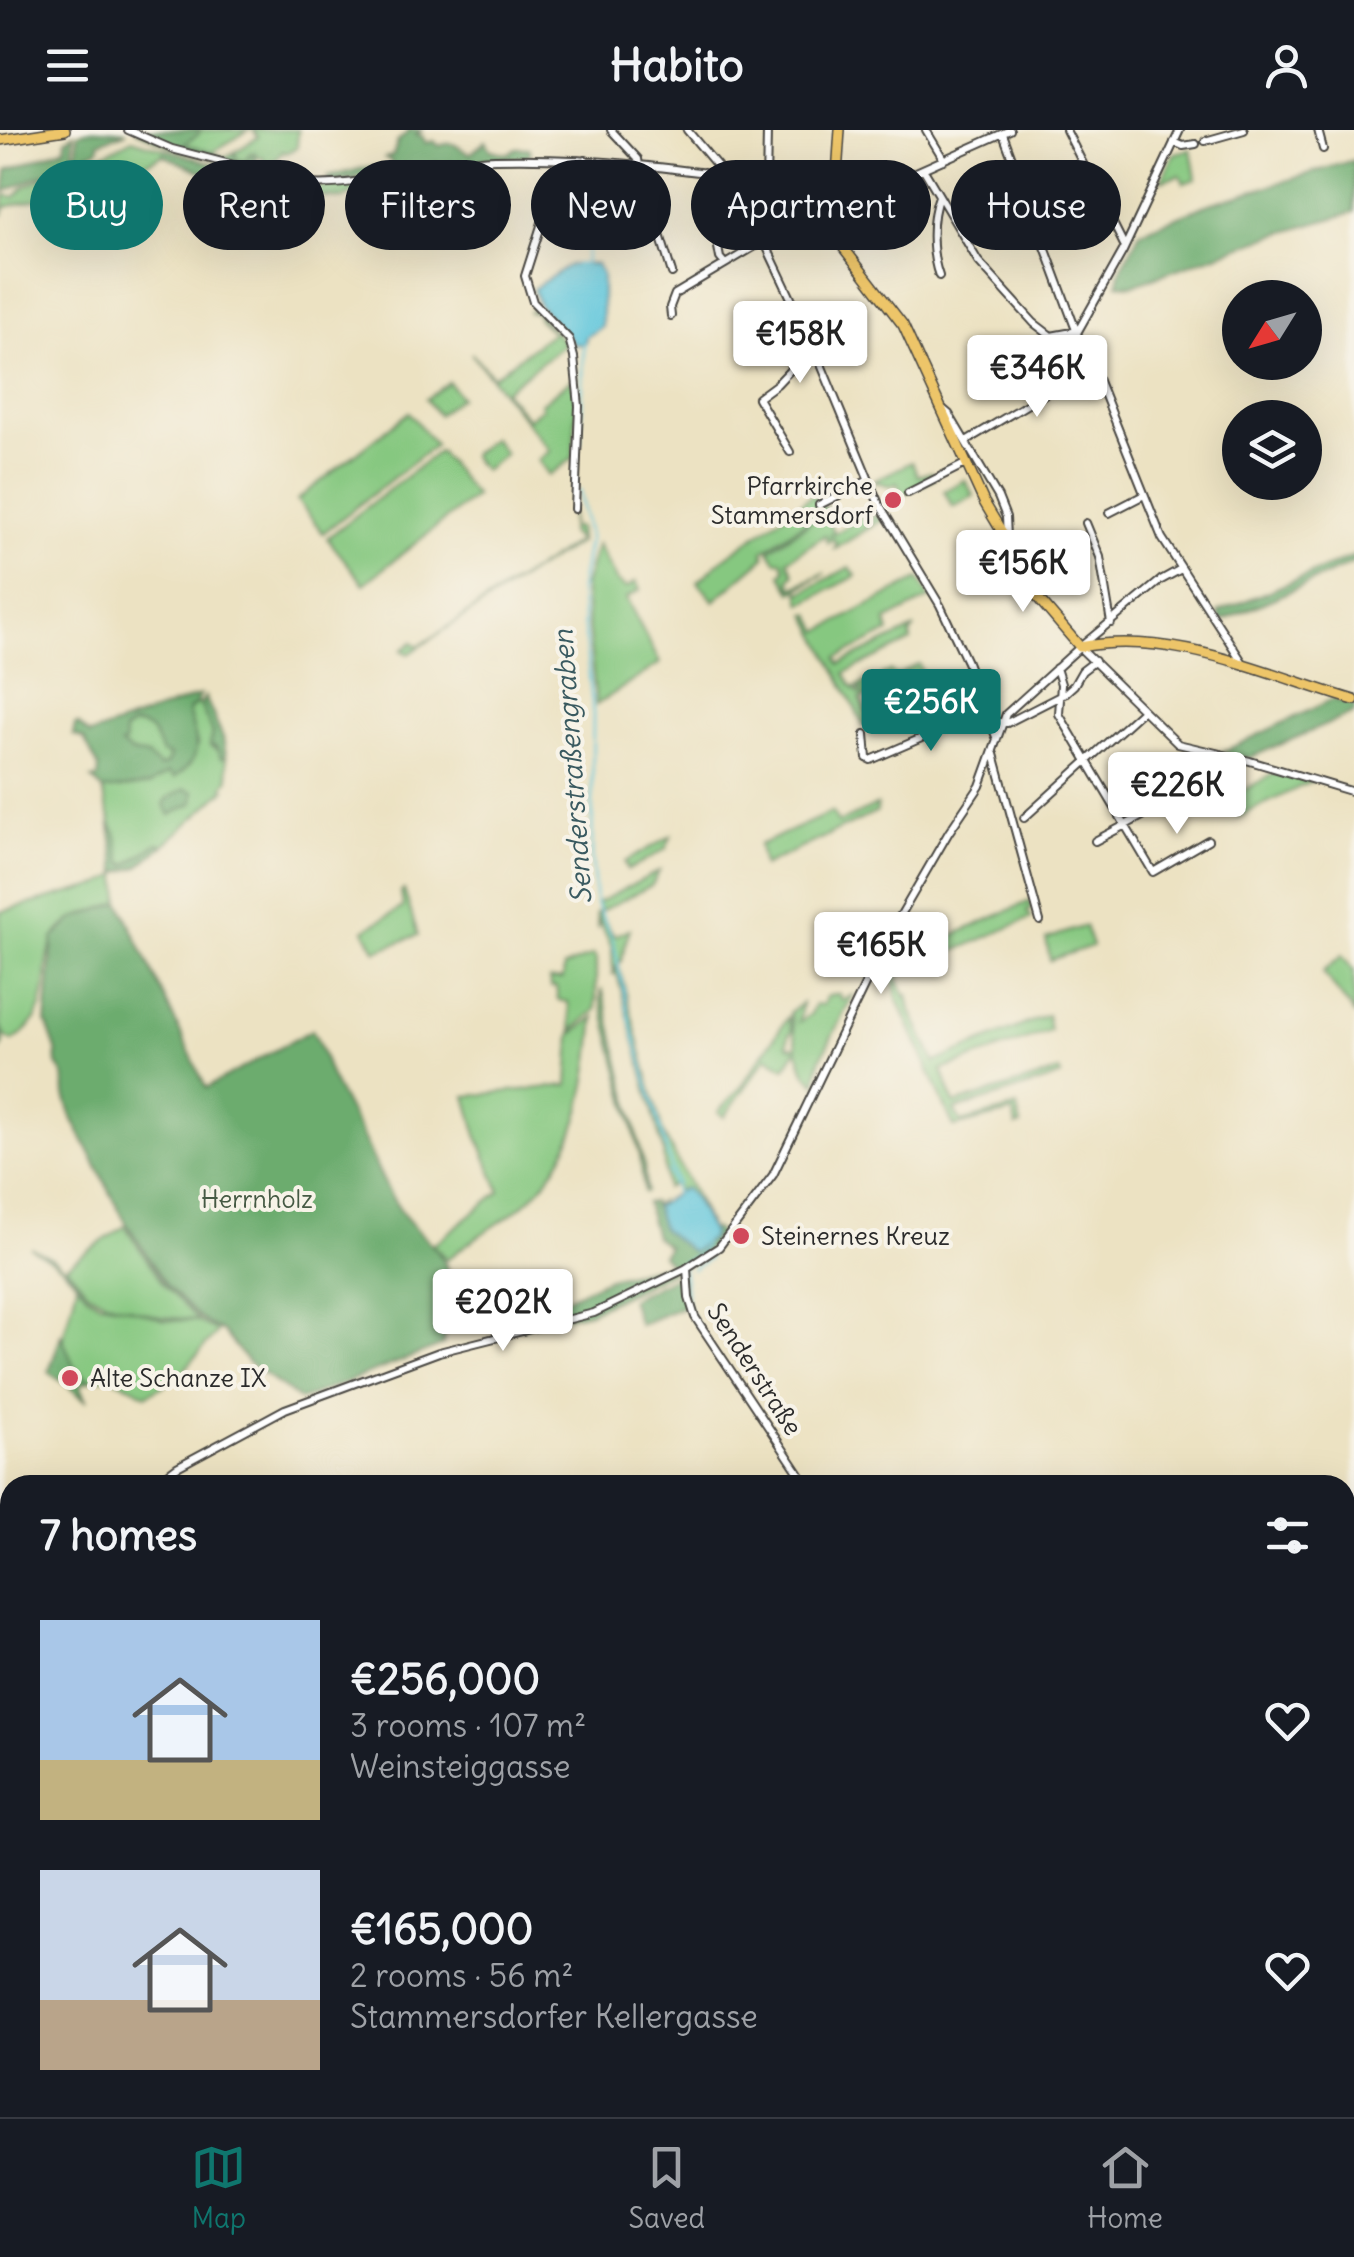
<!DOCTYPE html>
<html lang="en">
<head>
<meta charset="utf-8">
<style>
  body { margin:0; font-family:Delius,sans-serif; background:#242831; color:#f1f3f6; height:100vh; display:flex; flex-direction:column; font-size:38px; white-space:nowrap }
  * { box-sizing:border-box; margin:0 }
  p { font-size:32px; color:#9ea1a6 }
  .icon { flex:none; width:55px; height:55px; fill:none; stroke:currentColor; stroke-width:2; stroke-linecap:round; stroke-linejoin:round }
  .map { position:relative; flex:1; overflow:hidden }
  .details { position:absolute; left:0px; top:1345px; width:1355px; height:642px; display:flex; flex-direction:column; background:#171b24; border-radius:30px 30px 0 0; box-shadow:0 10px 40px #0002 }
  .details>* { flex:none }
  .guide { position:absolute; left:30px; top:30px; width:1295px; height:90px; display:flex; gap:20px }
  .needle { width:65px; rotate:233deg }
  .controls { position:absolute; left:1222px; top:150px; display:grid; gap:20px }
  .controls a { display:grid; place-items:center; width:100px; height:100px; border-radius:50%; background:#171b24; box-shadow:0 10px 40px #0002; font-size:50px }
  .price { position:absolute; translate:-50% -85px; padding:0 22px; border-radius:10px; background:#fff; color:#222; font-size:32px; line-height:65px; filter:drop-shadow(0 2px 5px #0008) }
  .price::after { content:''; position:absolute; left:50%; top:60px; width:30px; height:22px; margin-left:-15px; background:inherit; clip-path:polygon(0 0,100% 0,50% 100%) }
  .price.current { background:#0f766e; color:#fff }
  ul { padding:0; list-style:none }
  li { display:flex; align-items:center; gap:30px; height:250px; padding:0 40px }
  li span { display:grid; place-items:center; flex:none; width:280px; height:200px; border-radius:0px; color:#555 }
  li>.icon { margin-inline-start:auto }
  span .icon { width:120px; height:120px; fill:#fffc; stroke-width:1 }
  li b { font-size:42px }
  h2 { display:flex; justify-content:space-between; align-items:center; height:120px; padding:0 40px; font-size:42px }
  .tag { padding:0 35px; border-radius:45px; background:#171b24; box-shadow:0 10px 40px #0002; font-size:35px; line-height:90px }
  .tag.current { background:#0f766e; color:#fff }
  header { display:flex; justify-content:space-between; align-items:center; height:130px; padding:0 40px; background:#171b24; font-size:45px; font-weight:700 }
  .dock { display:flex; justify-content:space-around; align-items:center; height:140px; border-top:2px solid #363941; background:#171b24; font-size:28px; color:#9ea1a6 }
  .dock a { display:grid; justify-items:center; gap:5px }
  .dock .current { color:#0f766e }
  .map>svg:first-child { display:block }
  .green { fill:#86c880; stroke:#587a56; stroke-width:2.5 }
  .forest { fill:#6cac6e; stroke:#4c6c4c; stroke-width:2.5; fill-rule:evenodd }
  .water { fill:#5ec6db; stroke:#447883; stroke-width:2.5 }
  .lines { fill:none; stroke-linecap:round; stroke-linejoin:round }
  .stream { stroke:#5ec6db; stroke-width:2.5 }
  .minor-casing { stroke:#484642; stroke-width:10 }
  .major-casing { stroke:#484642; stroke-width:12 }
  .minor { stroke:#fff; stroke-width:6 }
  .major { stroke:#edc569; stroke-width:9 }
  .poi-dot { fill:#d1495b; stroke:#f7f3e8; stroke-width:4 }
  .labels { text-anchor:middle; stroke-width:8; stroke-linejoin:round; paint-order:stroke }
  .poi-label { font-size:25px; fill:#2b2b2b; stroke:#f7f3e8; text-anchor:start }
  .park-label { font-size:25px; fill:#465a44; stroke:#f7f3e8 }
  .street-label { font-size:25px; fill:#2b2b2b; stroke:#f7f3e8 }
  .water-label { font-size:28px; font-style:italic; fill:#3a5a60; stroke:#f7f3e8 }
</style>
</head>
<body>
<header><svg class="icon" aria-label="menu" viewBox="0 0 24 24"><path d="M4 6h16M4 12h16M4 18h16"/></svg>Habito<svg class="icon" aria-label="person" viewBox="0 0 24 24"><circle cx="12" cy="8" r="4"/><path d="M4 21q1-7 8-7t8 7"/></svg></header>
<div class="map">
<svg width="1354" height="1987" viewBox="0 0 1354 1987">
  <rect width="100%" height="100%" fill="#f7f3e8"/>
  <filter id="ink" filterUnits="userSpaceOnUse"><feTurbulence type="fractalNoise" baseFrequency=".01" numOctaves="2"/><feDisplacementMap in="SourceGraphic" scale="20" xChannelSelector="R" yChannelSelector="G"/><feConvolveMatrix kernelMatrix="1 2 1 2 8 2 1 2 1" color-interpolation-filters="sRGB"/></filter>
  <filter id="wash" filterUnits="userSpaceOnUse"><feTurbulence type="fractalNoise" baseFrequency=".0048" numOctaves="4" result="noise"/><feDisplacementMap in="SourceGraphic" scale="40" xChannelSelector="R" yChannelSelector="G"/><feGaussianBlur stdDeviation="2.25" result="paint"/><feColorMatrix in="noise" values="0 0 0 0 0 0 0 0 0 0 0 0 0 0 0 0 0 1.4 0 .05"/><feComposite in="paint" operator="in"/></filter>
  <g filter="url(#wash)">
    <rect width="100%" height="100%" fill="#ece2c2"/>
    <path class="green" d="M200,0H249L211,23L183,14Z
      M253,0H298L297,17L286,23L282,21L278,28L265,37L263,27L257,28L256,23L245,32L236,29L235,22L258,7Z
      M132,9L165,19V24L133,39L76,59V33L108,22Z
      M1191,19L1196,49L1184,53L1180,45L1161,51L1175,23Z
      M73,33L72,60L5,77L2,86L5,65L15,67L24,57Z
      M387,45L388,55L406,60L407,72L392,82L396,93L406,97L434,85L475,54V49L488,47L422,98L401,105L392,93L388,94L393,91L391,78L404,67L402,61L363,58L342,69L303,65L319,58Z
      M533,180L537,182L565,214L504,261L528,289L542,278L540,274L572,249L577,273L573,328L549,345L538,330L550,321L471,223L493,247L553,202L538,188L537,183L528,182Z
      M1074,203L1085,234L1076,242L1056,211Z
      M449,252L460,267L438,285L426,269Z
      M409,282L435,315L323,403L297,370Z
      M493,308L505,324L483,341L471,325Z
      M439,321L475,366L364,454L327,408Z
      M912,332L918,346L932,342L935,348L902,365L897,353L891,356L873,351Z
      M965,350L974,366L953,377L944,361Z
      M812,365L826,378L763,421L765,427L714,471L698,452L723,429Z
      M832,377L841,383L829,393L834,401L829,407L864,386L866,396L873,392L869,383L884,389L833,420L837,414L833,409L828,413L825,405L788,430L794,444L790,448L792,458L825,443L792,462L781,444L785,441L783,431H776L769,420Z
      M571,382V396L578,398L579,412L499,462L409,524L402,520L413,512L418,517L578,411L570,403Z
      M597,414L616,450L626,458L636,452L640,460L626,468L660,533L596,575L584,455Z
      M850,437L856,446L802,474L799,461L803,462Z
      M919,449L930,468L886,491L889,502L837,528L840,534L915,498L910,504L911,511L845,543L851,555L860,564L861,558L856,557L873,549L879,552L883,544L890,541L896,546L919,534L922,542L860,569L868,585L911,567L917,570L864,596L807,484H811L820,501Z
      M197,573L203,577L213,603L210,616L226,626L229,649L223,657L226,659L163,716L158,713L127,735L122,732C116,706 108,686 103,660C155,655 159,651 198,616L188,581Z
      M133,595C155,594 155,614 170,625L167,634L160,638L147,626L131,622L120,614L124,601Z
      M1275,643L1312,651L1238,687L1226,670Z
      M877,675V682L763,736L759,715L832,682L838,693Z
      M671,706L666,719L628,740L625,732Z
      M659,741L652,755L601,781L599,779L597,773Z
      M118,745L120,772C104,779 83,782 69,792C27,822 68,876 13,911L6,907L1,897L4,913L0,920V782L99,755Z
      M404,760L418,805L376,821L364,800L403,777L401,762Z
      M1030,771L1032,779L1027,781L1031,788L897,846L905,866L908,865L911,881L935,932L1047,885L1050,901L942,940L954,974L1059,941L1061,946L954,980L961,992L1017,977L1021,995L1016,996L1013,982L954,997L896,866L891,833Z
      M599,782L614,806L630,799L621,831L613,840L612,818L599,789L598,799L596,783Z
      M1085,796L1092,816L1050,830L1046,809Z
      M593,825L596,829V880L572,901L568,872L558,870L556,857H551L549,850L563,849L564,837Z
      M1342,826L1354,841V884L1323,842Z
      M619,837L663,1003L701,1077H697L684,1058L678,1061L673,1054L666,1058L663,1020L617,844H613Z
      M602,858L644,1034L646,1061L644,1062L640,1026L601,870Z
      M835,864H839L842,871L853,865L820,930L816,954L805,942L797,919L785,938L767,927L724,987L718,982L741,957L788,887L792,902L789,904L787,914L790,917L797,916L790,882L802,873L799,892L811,884L815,874L823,875L826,867Z
      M595,887C588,957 579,1028 522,1076C498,1096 469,1109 447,1130L433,1115L500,1061L477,1005L466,966L568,955L571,905Z
      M125,1096L163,1154L198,1190L160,1187L104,1171L88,1162L66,1136Z
      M30,1117L52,1128L69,1142L86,1164L100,1173L128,1177L164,1190L197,1191L218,1201L178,1247L147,1265L111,1247L91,1250C44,1220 71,1195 77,1153L62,1137Z
      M786,1978H958L967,1987H818Z
      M1019,1978H1125L1128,1987H1010Z"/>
    <path class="forest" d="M93,0L127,2L99,12V19L77,29L78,3Z
      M141,0H200L198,5L184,14L225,27L235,22L236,29L245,32L250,23H256L255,32L270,42L178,19L177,15L174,18L137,1Z
      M410,0H422L416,5L422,6L426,13L434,11L439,16C457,9 458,20 470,24L486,11L491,20L507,24L516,18H529L531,22L527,27L442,34L435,32L432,36L381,42L327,53L328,47L368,37H392L391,31L385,28L393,25L398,11Z
      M74,3L73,31L4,62L7,40L65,18L66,10Z
      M165,19L264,49L300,56L290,61L200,41L163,25Z
      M1354,30V82L1258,110L1133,155L1118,154L1120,141L1140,102L1206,75Z
      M469,35L475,49L472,57L420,95L404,97L403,91H397L396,78L404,71L408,72L406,58L387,53L388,47C411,45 428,50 452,48L453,37Z
      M1354,426V433L1222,491L1218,482Z
      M200,565L197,573L188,581C197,614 205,626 174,648L168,643L149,655L103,660L92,649L98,648L99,638L84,609L73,605L75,595L78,594L90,605ZM133,595C153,594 155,608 162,623L170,625L167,634L160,637L147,626L131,622L121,615L125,612L124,601Z
      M205,567L223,607L226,626L221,628L216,617L210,615L213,603L200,575Z
      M1333,569L1354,575V583L1249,628L1222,622Z
      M185,659L194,662L193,673L170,685L164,674L167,669Z
      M110,696L116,702L122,732L127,735L158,713L163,716L138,737L117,743Z
      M120,772L206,958L312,900C322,915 324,932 332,949C339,964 346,976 354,990C372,1021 382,1057 404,1085C418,1103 441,1119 447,1139C451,1153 445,1199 443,1215L300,1270L249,1233L223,1202L202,1190L182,1171L167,1156L125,1091L72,988L65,965L64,946L57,934L56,920L46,892L53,808L73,789Z
      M652,1072L653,1077L658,1073L656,1078L662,1099L692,1122L710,1109L712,1103L697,1077H701L710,1099H715L723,1106L720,1110L715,1107C709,1122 689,1139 671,1135L662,1125L668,1117L655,1107L646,1073Z
      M665,1135L673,1141L589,1182L517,1198L516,1192L609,1148Z
      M680,1144L686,1175L639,1195L630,1169Z
      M61,1205L75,1239L91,1250L82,1253L80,1257L87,1271L49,1242Z
      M10,1459V1681H0V1464Z
      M1354,1883V1959L1345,1964V1891Z
      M10,1898V1978H786L818,1987H0V1907Z"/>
    <path class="water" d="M569,135L596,134L602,144V197L586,207L585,213L575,215L539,175L533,159Z
      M684,1058C697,1068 703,1089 712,1103L710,1109L692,1122L662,1099L655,1077Z"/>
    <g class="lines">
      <path class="stream" d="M575,135L585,134C587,109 602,90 595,64
        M580,313L584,212
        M579,361L589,408L580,459L593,583L592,730L596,773L613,810L629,887L676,1054
        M668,1041L676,1063
        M692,1139L709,1128
        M697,1196L688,1180L682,1133L698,1125L704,1115"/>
    </g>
  </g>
  <g filter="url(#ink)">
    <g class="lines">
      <defs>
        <path id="minor" d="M128,0L172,19L307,54C369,58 432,31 495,29C543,28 592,30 639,35C690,40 740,49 791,50L812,57L880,58L1010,0
          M611,0L638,29L639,35
          M687,0L724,44
          M767,0L766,58L761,81L764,111L813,215L878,372L940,475L967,532L996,607
          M926,0L944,30
          M1066,0L1124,115
          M1318,0L1323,19
          M1003,4L1083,219L1099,251L1162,408L1245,536
          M1205,11L1244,0
          M1174,12L1183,16L1196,14
          M586,30L593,66
          M566,32L550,49L546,80L525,146L533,172L569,209L574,227L579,276L575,379
          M649,36L658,98L672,143
          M924,40L978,131L1034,193L1051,206L1078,201
          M704,42L720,128L725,134
          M765,50L792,72L818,103L832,100
          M813,58L832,94C856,92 867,76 880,58
          M966,110L1031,78
          M939,146C931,124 930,89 939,66
          M671,186L670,177L675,164L764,111
          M1078,201L1123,121L1180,0
          M942,278L949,284L998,367L1006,387L1007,407
          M966,311L1058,256L1093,240
          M790,322L758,268L777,254L813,216
          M908,363L967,333
          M819,375L869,350
          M1109,383L1144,365
          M1086,393L1100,427L1111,493
          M1081,519L1178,614L1250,631L1354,662
          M1056,538L1061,554L1059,584L1153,742L1208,710
          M990,591L1007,593L1064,564L1074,555L1082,541L1095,531
          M865,604L867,628L871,630L984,581
          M994,624L1040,791
          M1024,688L1142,581
          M1095,711L1169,672
          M687,1138L689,1168L695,1187L807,1355
          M153,1355L177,1337L285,1279L439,1222L594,1183L685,1139L719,1117L773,1045L888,807L949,702L980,656L1006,584L1080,517L1161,450L1181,439
          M0,1433L10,1429
          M0,1706L10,1722
          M0,1734L9,1720
          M1345,1839L1354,1828
          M0,1885L10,1895
          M1221,1978L1223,1987"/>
        <path id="major" d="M840,0L833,104L903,195L984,372L1015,424L1032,461L1080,517C1172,499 1266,544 1354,570
          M0,10L65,0"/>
      </defs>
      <use href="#minor" class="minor-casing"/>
      <use href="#major" class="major-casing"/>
      <use href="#minor" class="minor"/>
      <use href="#major" class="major"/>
    </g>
  </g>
  <g class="poi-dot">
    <circle cx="893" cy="370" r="10"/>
    <circle cx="741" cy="1106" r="10"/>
    <circle cx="70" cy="1248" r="10"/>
  </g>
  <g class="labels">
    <g class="poi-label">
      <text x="873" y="365" text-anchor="end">Pfarrkirche<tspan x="873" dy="29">Stammersdorf</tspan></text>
      <text x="761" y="1115">Steinernes Kreuz</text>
      <text x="90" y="1257">Alte Schanze IX</text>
    </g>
    <g class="park-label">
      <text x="257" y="1078">Herrnholz</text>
    </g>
    <g class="street-label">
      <text transform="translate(755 1239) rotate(57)" y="9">Senderstraße</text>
    </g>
    <g class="water-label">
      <text transform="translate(572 637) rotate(-94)" y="10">Senderstraßengraben</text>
    </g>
  </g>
</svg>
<div class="controls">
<a><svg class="needle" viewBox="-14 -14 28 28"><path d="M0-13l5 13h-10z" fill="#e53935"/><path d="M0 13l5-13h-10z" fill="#9ea1a6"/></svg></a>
<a><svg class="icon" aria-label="layers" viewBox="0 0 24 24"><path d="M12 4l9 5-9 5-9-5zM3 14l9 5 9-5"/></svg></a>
</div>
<b class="price" style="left:800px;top:256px">€158K</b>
<b class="price" style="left:1037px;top:290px">€346K</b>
<b class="price" style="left:1023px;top:485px">€156K</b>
<b class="price current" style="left:931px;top:624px">€256K</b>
<b class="price" style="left:1177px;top:707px">€226K</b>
<b class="price" style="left:881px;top:867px">€165K</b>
<b class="price" style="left:503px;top:1224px">€202K</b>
<div class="guide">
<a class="tag current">Buy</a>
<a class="tag">Rent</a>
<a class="tag">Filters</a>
<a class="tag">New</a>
<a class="tag">Apartment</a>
<a class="tag">House</a>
</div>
<section class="details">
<h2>7 homes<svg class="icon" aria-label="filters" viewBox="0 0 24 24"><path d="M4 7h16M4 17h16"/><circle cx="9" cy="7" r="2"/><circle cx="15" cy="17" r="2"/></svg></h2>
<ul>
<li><span style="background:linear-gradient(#a9c7e8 70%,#c2b280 0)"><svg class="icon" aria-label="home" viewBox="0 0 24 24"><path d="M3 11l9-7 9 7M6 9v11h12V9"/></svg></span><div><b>€256,000</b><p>3 rooms · 107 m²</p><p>Weinsteiggasse</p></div><svg class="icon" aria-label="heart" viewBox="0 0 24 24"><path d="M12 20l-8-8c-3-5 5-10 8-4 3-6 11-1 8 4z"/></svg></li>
<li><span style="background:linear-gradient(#c9d6e8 65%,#b9a48a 0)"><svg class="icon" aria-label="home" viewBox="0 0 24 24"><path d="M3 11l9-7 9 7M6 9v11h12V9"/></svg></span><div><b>€165,000</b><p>2 rooms · 56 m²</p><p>Stammersdorfer Kellergasse</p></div><svg class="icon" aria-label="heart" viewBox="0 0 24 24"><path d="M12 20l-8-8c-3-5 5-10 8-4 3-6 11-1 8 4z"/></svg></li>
</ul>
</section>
</div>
<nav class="dock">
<a class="current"><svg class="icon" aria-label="map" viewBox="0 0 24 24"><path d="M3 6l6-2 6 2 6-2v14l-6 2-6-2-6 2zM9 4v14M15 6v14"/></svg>Map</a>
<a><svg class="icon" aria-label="saved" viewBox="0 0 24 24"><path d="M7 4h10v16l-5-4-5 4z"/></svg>Saved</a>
<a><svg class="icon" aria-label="home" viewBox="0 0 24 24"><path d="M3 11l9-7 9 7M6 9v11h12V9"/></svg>Home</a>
</nav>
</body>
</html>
